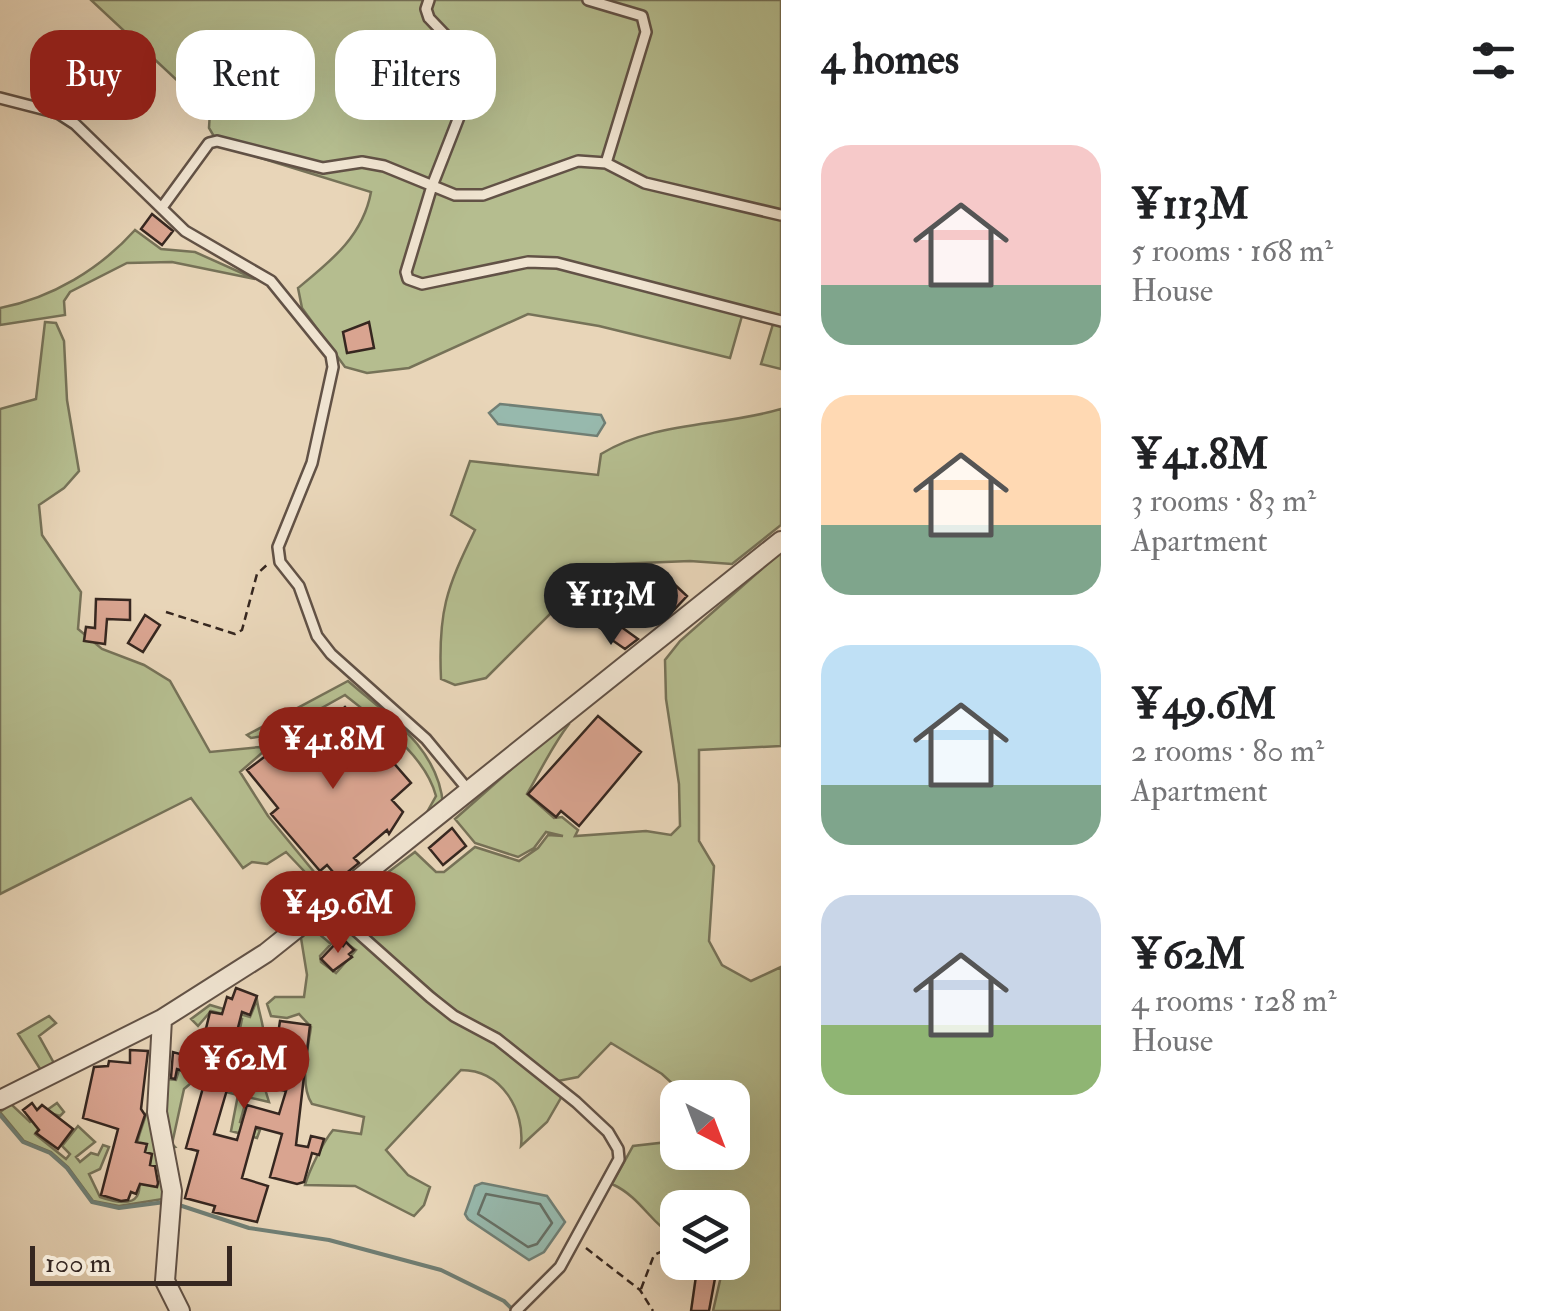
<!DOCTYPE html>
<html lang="en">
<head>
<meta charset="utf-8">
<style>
  body { margin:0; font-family:"IM FELL Double Pica",serif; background:#f6f6f6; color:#202124; height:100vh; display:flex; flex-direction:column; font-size:38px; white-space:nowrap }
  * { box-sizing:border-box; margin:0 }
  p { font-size:32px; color:#757577 }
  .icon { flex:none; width:55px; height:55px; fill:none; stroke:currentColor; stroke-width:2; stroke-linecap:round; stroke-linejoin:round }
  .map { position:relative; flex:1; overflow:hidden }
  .drawer { display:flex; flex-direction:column; background:#fff; width:780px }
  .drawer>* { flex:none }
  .banner { position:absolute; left:30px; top:30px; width:600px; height:90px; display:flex; gap:20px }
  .needle { width:65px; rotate:138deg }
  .fabs { position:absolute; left:660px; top:1080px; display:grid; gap:20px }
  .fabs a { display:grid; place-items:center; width:90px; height:90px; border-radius:20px; background:#fff; box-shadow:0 10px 40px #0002; font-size:50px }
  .scale { position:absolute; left:30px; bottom:25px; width:202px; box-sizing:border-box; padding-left:10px; border:5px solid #362720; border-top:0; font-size:28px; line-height:35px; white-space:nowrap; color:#362720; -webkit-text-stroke:8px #f0e4d1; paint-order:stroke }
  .price { position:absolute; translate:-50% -85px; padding:0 22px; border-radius:35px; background:#8f2418; color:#fff; font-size:32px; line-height:65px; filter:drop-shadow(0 2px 5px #0008) }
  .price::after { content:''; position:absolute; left:50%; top:60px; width:30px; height:22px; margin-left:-15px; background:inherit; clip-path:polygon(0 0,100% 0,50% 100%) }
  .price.current { background:#222; color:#fff }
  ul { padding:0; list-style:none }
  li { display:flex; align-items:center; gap:30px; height:250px; padding:0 40px }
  li span { display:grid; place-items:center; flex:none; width:280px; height:200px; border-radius:30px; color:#555 }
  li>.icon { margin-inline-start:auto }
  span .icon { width:120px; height:120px; fill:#fffc; stroke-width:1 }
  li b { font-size:42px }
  h2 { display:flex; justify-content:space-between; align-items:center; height:120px; padding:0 40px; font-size:42px }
  .chip { padding:0 35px; border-radius:30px; background:#fff; box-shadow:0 10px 40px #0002; font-size:35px; line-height:90px }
  .chip.current { background:#8f2418; color:#fff }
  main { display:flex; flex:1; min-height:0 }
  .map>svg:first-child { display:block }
  .green { fill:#b5bd8f; stroke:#767258; stroke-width:2.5 }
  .water { fill:#97b9ad; stroke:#707f75; stroke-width:2.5 }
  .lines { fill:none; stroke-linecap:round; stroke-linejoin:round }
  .shore { stroke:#667066; stroke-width:2.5 }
  .stream { stroke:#707f75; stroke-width:4 }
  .building { fill:#d9a490; stroke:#362720; stroke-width:2.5; fill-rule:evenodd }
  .service-casing { stroke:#625246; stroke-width:14 }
  .minor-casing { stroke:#625246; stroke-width:22 }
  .path { stroke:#362720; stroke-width:2.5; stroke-dasharray:8 5; stroke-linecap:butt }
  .service { stroke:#f0e4d1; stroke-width:9 }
  .minor { stroke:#f0e4d1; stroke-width:18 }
</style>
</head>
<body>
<main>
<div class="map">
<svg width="781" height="1311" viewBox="0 0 781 1311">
  <rect width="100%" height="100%" fill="#e8d5b8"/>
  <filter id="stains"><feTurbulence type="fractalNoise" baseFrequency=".002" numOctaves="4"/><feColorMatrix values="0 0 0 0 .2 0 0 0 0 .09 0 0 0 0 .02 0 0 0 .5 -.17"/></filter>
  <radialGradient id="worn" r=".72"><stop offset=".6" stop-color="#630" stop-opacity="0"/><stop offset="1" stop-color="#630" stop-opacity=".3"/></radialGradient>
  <path class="green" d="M91,0H781V369L761,364L773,324L742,316L730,358L599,326L528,314L409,368L367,373L345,367L302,308L298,288C331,261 363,236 371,192L219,145L209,128L210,111Z
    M135,230L161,249L195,252L255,279L172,262L127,263L70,292L64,301L65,315L0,325V308C52,298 100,269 135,230Z
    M45,322L56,323L64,341L67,400L79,471L64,488L39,505L42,535L81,592L78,629L102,649L144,665L170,681L210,752L260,747L263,752L240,772L268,816L324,884L322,890L286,852L267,864L252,862L243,868L191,798L0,894V409L36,399Z
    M781,409V525L732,564L690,561L616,564L574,590L486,678L455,685L441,679C438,612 446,589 475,530L451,515L470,461L598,475L601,454C655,421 721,427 781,409Z
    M781,552V746L699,750V841L714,866L709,941L722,965L751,981L781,967V1311H713L724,1263L732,1262V1208H678L677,1239C649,1222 642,1198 612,1184L633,1146L677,1141L678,1152H732V1098L687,1097L662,1074L611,1043L578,1077L558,1081L498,1033L456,1012L352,922L348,913L359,894L415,852L436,872H444L475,847L519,861L538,848L548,835L563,836L546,832L534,848L518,857L475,843L455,819L566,721L569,724C552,746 541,770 527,794L554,818L562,817L578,830L575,836L646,831L671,835L680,826L679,784L666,699L665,660L680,641Z
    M348,681C388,716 439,748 443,805L422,821L436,796C425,754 377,721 345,695L275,734L251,738L247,735Z
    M345,925L427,999L496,1041L562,1096L547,1122L521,1146C525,1111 502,1070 461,1070L386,1150L408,1175L430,1187L424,1205L414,1216L355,1186L305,1185C309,1171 323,1142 333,1130L361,1134L364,1117L312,1104C299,1084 308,1049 311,1027L299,1014L287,1018L271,1016L267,1004L275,997H304L307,975L301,938L312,928L331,944L320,956L321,962L336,973L356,950L338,938Z
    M257,1000C260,1021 272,1041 255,1058L235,1053L242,1019L211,1011L198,1026L191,1019L210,1005L250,1017Z
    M49,1016L56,1023L39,1036L55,1065L42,1072L18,1034Z
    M179,1070L249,1090L265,1089L269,1102L247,1097L240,1122L260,1130L257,1138L231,1131L238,1095L191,1083L184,1089L172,1144L175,1147L170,1148L165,1124L166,1079L176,1080Z
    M57,1103L64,1112L60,1116L50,1113L35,1134L66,1159L70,1154L62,1146L78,1126L95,1142L76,1157L80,1162L91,1153L98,1155L103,1145L109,1147L100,1169L89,1174L100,1197C150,1214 140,1185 136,1154C135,1142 143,1126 146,1114L150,1115L163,1165V1199L119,1206L93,1201L68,1167L51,1152L24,1141L0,1112L11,1104L30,1122Z"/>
  <path class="water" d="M500,404L601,415L605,423L597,436L498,424L489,413Z
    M482,1183L547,1196L565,1222L544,1252L529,1260L468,1219L465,1214L475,1186Z"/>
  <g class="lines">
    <path class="shore" d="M486,1194L540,1204L552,1223L537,1244L528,1247L478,1214Z"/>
    <path class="stream" d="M0,1115L23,1142L50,1153L67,1168L92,1202L119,1208L165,1202
      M179,1205L249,1228L329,1240L441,1270L504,1301L514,1311"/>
  </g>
  <path class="building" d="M152,214L173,231L162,245L141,229Z
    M369,322L374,348L347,353L343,332Z
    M672,582L687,596L672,612L656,598Z
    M590,593L619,612L613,621L638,639L625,649L612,640L614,637L578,614Z
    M96,599L130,600V620L107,619L105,644L84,641L86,627L95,628Z
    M145,615L160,625L143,652L128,643Z
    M345,707L411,783L392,800L403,812L389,834L387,830L354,858L359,863L339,879L327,865L320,871L271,814L278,808L247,770L292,736L300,746Z
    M598,716L641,752L579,826L561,811L556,817L528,794Z
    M452,828L466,846L443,865L429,848Z
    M338,941L343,946L346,942L354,950L349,954L352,957L333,971L321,959Z
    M236,988L257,996L250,1015L242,1012L230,1059L249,1064L248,1069L272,1074L280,1021L310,1025L296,1145L308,1147L311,1136L324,1139L319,1155L312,1153L304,1182L297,1184L270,1177L282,1134L256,1127L242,1178L268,1186L257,1222L213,1212L215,1206L185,1198L198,1151L186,1148L206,1077L177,1069L175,1079L171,1078L173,1052L187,1056L189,1046L201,1049L210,1012L222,1014L227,997L232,999ZM242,1082L286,1091L279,1114L247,1105L237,1140L214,1134L229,1083L241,1086Z
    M130,1050L148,1051L141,1109L145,1115L136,1142L147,1144L145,1152L152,1154L150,1165L155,1166L158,1183L157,1187L140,1184L136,1194L131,1192L128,1200L121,1201L101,1195L118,1129L83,1118L94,1067L108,1066L109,1061L130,1063Z
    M32,1103L37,1110L42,1105L73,1129L58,1149L36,1133L39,1130L23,1110Z
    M698,1262H718L709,1311H691Z"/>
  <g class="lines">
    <defs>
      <path id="service" d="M429,0L426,9L429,18L471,62L475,76L432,186L406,272L408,279L422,284L528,262L557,263L781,321
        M588,0L642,16L646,32L606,163
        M0,98L58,113L75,124L185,231L271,281L331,355L333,367L312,463L278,547L280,562L299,586L317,636L331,654L426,739L469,791
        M163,206L209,143L217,141L323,168L362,162L384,166L455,195H483L578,161L606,163L645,183L781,215
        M328,906L430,997L454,1016L497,1039L576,1102L608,1132L618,1149L619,1159L560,1267L516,1311"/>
      <path id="minor" d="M162,1019L157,1112L172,1191L165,1281L180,1311
        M0,1100L162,1019L266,953L781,541"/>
    </defs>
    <use href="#service" class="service-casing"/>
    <use href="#minor" class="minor-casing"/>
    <path class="path" d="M166,612L235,634L242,630L257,574L269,563
      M586,1248L640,1290L653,1311
      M641,1289L654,1255L665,1250L678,1251"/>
    <use href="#service" class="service"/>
    <use href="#minor" class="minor"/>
  </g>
  <rect width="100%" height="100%" filter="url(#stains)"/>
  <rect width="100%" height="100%" fill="url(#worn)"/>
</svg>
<div class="fabs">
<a><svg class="needle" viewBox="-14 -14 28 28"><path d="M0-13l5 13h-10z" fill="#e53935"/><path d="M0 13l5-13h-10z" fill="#757577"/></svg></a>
<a><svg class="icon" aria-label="layers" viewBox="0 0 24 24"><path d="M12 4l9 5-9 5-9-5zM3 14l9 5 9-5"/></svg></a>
</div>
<div class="scale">100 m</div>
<b class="price current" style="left:611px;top:648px">¥113M</b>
<b class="price" style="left:333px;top:792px">¥41.8M</b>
<b class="price" style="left:338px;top:956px">¥49.6M</b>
<b class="price" style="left:244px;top:1112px">¥62M</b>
<div class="banner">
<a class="chip current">Buy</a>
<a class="chip">Rent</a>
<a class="chip">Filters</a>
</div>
</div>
<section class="drawer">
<h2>4 homes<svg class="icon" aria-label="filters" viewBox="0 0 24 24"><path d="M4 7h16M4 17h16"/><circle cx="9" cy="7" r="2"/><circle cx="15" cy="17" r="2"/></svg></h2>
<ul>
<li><span style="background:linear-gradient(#f6c9c9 70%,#7fa58c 0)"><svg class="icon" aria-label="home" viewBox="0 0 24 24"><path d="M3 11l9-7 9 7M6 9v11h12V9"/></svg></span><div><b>¥113M</b><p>5 rooms · 168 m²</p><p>House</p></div></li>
<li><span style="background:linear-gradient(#ffd9b3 65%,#7fa58c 0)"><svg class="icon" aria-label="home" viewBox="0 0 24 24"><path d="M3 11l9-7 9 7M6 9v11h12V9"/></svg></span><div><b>¥41.8M</b><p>3 rooms · 83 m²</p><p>Apartment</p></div></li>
<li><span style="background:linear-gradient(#bfe0f5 70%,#7fa58c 0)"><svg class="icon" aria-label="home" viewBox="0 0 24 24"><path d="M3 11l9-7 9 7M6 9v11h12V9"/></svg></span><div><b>¥49.6M</b><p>2 rooms · 80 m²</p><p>Apartment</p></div></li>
<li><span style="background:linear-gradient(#c9d6e8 65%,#8fb573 0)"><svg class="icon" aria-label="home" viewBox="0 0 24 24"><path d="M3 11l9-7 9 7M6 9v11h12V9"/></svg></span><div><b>¥62M</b><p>4 rooms · 128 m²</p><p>House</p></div></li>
</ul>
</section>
</main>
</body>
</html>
